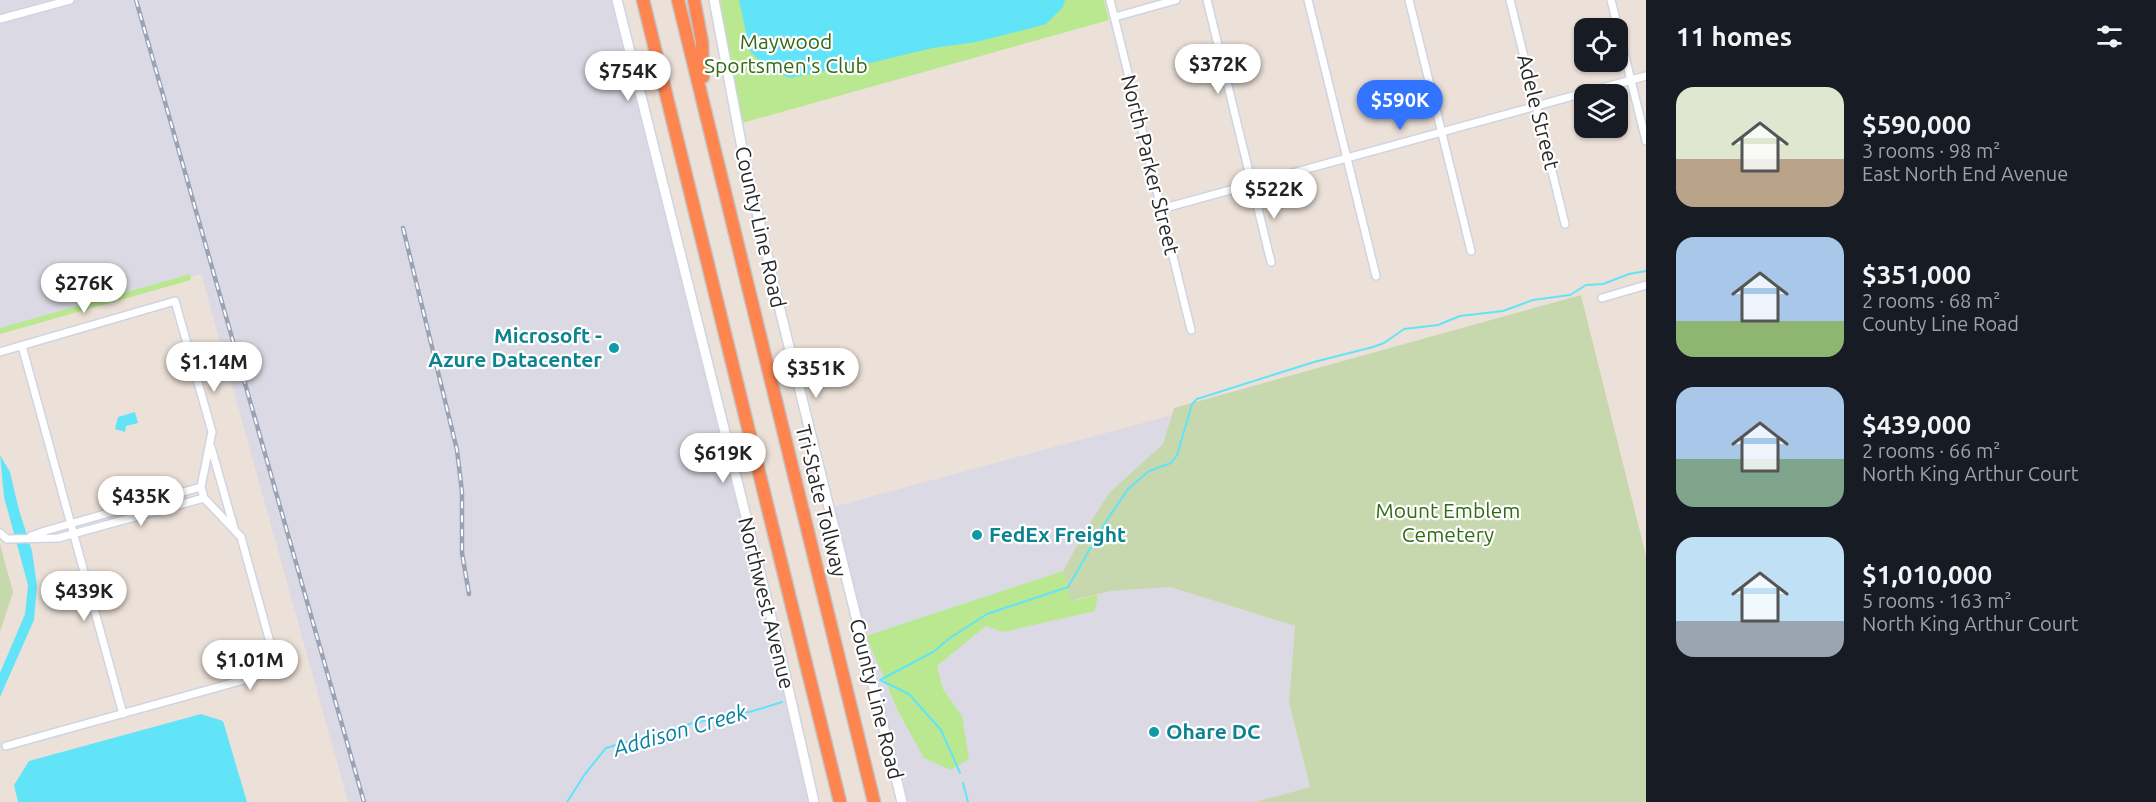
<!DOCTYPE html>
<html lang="en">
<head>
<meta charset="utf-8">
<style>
  body { margin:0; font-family:Ubuntu,sans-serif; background:#20242c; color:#f1f3f6; height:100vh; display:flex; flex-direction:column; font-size:22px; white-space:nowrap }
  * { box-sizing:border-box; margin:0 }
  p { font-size:20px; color:#9ea1a6 }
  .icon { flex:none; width:33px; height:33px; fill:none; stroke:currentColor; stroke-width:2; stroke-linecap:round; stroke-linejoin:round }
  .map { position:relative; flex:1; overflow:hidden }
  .drawer { display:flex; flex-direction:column; background:#171b24; width:510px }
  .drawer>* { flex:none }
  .buttons { position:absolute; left:1574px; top:18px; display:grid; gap:12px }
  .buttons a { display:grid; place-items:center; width:54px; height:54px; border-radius:12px; background:#171b24; box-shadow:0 2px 4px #0004; font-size:30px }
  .price { position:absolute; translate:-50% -51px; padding:0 14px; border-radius:21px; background:#fff; color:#222; font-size:20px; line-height:39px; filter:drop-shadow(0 2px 3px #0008) }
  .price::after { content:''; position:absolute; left:50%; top:36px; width:18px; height:14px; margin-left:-9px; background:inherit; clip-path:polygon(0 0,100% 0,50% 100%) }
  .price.active { background:#3273ff; color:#fff }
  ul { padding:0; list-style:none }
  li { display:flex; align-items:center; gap:18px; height:150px; padding:0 30px }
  li span { display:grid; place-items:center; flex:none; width:168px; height:120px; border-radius:18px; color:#555 }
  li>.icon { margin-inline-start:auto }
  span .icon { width:72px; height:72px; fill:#fffc; stroke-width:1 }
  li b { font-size:26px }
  h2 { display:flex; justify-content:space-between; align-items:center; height:72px; padding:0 30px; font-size:26px }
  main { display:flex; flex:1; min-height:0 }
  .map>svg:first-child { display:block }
  .industrial { fill:#dbdae4 }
  .green { fill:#b9e890 }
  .cemetery { fill:#c8d8ae }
  .water { fill:#61e4f8 }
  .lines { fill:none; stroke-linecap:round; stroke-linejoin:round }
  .stream { stroke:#61e4f8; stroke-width:2 }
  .minor-casing { stroke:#ced4e3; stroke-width:10 }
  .tertiary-casing { stroke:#ced4e3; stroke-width:12 }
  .motorway-casing { stroke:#c3c3c3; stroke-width:15 }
  .minor { stroke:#fff; stroke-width:7 }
  .tertiary { stroke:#fff; stroke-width:9 }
  .motorway { stroke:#ff8550; stroke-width:12 }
  .rail-casing { stroke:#9ba2b5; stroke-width:4.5 }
  .rail { stroke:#fff; stroke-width:2; stroke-dasharray:7; stroke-linecap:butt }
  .culture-dot { fill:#0f9aa8; stroke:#fff; stroke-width:2 }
  .labels { text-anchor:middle; stroke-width:4.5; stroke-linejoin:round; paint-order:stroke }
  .park-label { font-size:21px; fill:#316a13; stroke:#fff }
  .street-label { font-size:21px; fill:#282828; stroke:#fff }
  .culture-label { font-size:21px; font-weight:bold; fill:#0d838f; stroke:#fff; text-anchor:start }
  .water-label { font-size:22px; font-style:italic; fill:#0280a2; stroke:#fff }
</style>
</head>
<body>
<main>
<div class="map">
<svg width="1646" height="802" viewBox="0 0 1646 802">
  <rect width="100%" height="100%" fill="#ece1d8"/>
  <path class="industrial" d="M0,0H617L814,802H348L201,274L0,331Z
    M1172,415L1163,445L1109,493L1086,529L1063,571L866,637L950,699L943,689L937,666L986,626L1095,611L1098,595L1112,591L1170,587L1295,626L1289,702L1310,787L1255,802H905L833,507Z"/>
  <path class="green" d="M720,0H1104L1109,20L742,123Z
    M190,274L191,280L0,334V328Z
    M1063,571L1072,601L1098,595L1095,611L1003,632L986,626L937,666L943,689L962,716L969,759L950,770L924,758L898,711L866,636Z"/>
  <path class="cemetery" d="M1581,295L1646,556V802H1255L1310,787L1289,702L1295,626L1170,587L1112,591L1071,601L1063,571L1086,529L1109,493L1163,444L1174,408Z
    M0,544L13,592L0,632Z"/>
  <path class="water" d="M739,0H1065L1063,7L1046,24L1028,29L976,42L933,48L870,63L789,78L766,67L750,51Z
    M135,412L138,423L126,426L125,432L115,429L118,417Z
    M0,455L10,472L19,510L32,551L37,586L34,620L0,697V673L25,614L28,585L4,497Z
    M201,714L223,721L247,802H18L14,785L29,761Z"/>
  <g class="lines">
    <path class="stream" d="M880,680L933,652L950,638L987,614L1068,587L1105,523L1128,489L1149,471L1171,463L1177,455L1192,404L1197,399L1314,362L1373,347L1384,343L1404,329L1438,325L1460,316L1503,311L1533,300L1570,295L1586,285L1603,284L1629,274L1646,271
      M880,680L909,694L941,730L960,773
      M963,783L968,802
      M567,802L585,774L606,748L693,723L753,711L782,702"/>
    <defs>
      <path id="minor" d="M1110,0L1191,330
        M1207,0L1271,262
        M1308,0L1376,276
        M1409,0L1471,251
        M1510,0L1565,224
        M1611,0L1646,141
        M1115,17L1176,0
        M0,19L70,0
        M1161,209L1646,76
        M1602,298L1646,285
        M22,346L123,714
        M0,352L175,301L212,432L201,487L204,498L241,537L276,664L275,669L265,674L6,746
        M211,447L234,528
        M0,533L7,539L58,538L204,498
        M31,536L45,531L201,487"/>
      <path id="tertiary" d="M617,0L782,661L814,802
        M714,0L742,148L781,314L902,802"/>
      <path id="motorway" d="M643,0L840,802
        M678,0L874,802
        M694,0L702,42L703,77"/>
    </defs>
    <use href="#minor" class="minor-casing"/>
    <use href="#tertiary" class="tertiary-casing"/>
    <use href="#motorway" class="motorway-casing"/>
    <use href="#minor" class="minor"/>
    <use href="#tertiary" class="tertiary"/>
    <use href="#motorway" class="motorway"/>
    <defs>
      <path id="rail" d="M136,0L364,802
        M403,228L457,450L462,492V553L469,594"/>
    </defs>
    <use href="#rail" class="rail-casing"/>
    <use href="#rail" class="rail"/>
  </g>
  <g class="culture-dot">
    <circle cx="614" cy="348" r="6"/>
    <circle cx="977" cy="535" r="6"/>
    <circle cx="1154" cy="732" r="6"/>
  </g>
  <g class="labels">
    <g class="park-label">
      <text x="786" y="49">Maywood<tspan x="786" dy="24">Sportsmen's Club</tspan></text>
      <text x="1448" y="518">Mount Emblem<tspan x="1448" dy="24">Cemetery</tspan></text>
    </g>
    <g class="street-label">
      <text transform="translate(1538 112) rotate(76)" y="7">Adele Street</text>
      <text transform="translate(1150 165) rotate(76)" y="7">North Parker Street</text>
      <text transform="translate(760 227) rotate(77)" y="7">County Line Road</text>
      <text transform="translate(821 501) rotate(76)" y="7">Tri-State Tollway</text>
      <text transform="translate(766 603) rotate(76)" y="7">Northwest Avenue</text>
      <text transform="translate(876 699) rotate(76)" y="7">County Line Road</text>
    </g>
    <g class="culture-label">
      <text x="602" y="343" text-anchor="end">Microsoft -<tspan x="602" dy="24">Azure Datacenter</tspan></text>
      <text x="989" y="542">FedEx Freight</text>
      <text x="1166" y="739">Ohare DC</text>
    </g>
    <g class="water-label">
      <text transform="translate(680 730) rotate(-16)" y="8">Addison Creek</text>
    </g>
  </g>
</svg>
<div class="buttons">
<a><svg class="icon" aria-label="locate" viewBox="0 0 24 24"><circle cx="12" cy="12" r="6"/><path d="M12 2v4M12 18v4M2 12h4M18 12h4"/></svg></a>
<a><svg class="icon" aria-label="layers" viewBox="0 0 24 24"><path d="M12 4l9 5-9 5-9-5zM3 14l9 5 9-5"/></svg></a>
</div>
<b class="price" style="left:1218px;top:95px">$372K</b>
<b class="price" style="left:628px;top:102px">$754K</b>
<b class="price active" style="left:1400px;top:131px">$590K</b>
<b class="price" style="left:1274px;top:220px">$522K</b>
<b class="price" style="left:84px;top:314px">$276K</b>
<b class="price" style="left:214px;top:393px">$1.14M</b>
<b class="price" style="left:816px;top:399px">$351K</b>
<b class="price" style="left:723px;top:484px">$619K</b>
<b class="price" style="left:141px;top:527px">$435K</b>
<b class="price" style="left:84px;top:622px">$439K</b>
<b class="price" style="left:250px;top:691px">$1.01M</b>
</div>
<section class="drawer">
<h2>11 homes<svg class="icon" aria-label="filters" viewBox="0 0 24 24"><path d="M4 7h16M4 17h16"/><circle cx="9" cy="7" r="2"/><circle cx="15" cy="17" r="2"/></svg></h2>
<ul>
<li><span style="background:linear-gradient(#dfe7d0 60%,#b9a48a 0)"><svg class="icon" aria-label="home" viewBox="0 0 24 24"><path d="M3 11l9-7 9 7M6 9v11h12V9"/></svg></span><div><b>$590,000</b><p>3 rooms · 98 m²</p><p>East North End Avenue</p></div></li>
<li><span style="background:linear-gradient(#a9c7e8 70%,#8fb573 0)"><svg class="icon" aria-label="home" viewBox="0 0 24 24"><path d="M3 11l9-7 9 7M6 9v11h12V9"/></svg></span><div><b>$351,000</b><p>2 rooms · 68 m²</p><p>County Line Road</p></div></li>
<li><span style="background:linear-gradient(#a9c7e8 60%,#7fa58c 0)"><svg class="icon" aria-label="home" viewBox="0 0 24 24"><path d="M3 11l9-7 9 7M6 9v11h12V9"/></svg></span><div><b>$439,000</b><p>2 rooms · 66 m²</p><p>North King Arthur Court</p></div></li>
<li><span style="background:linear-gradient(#bfe0f5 70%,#9aa5b1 0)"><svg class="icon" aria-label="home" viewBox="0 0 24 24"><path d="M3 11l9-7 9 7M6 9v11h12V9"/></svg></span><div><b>$1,010,000</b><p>5 rooms · 163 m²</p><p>North King Arthur Court</p></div></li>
</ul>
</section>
</main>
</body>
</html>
